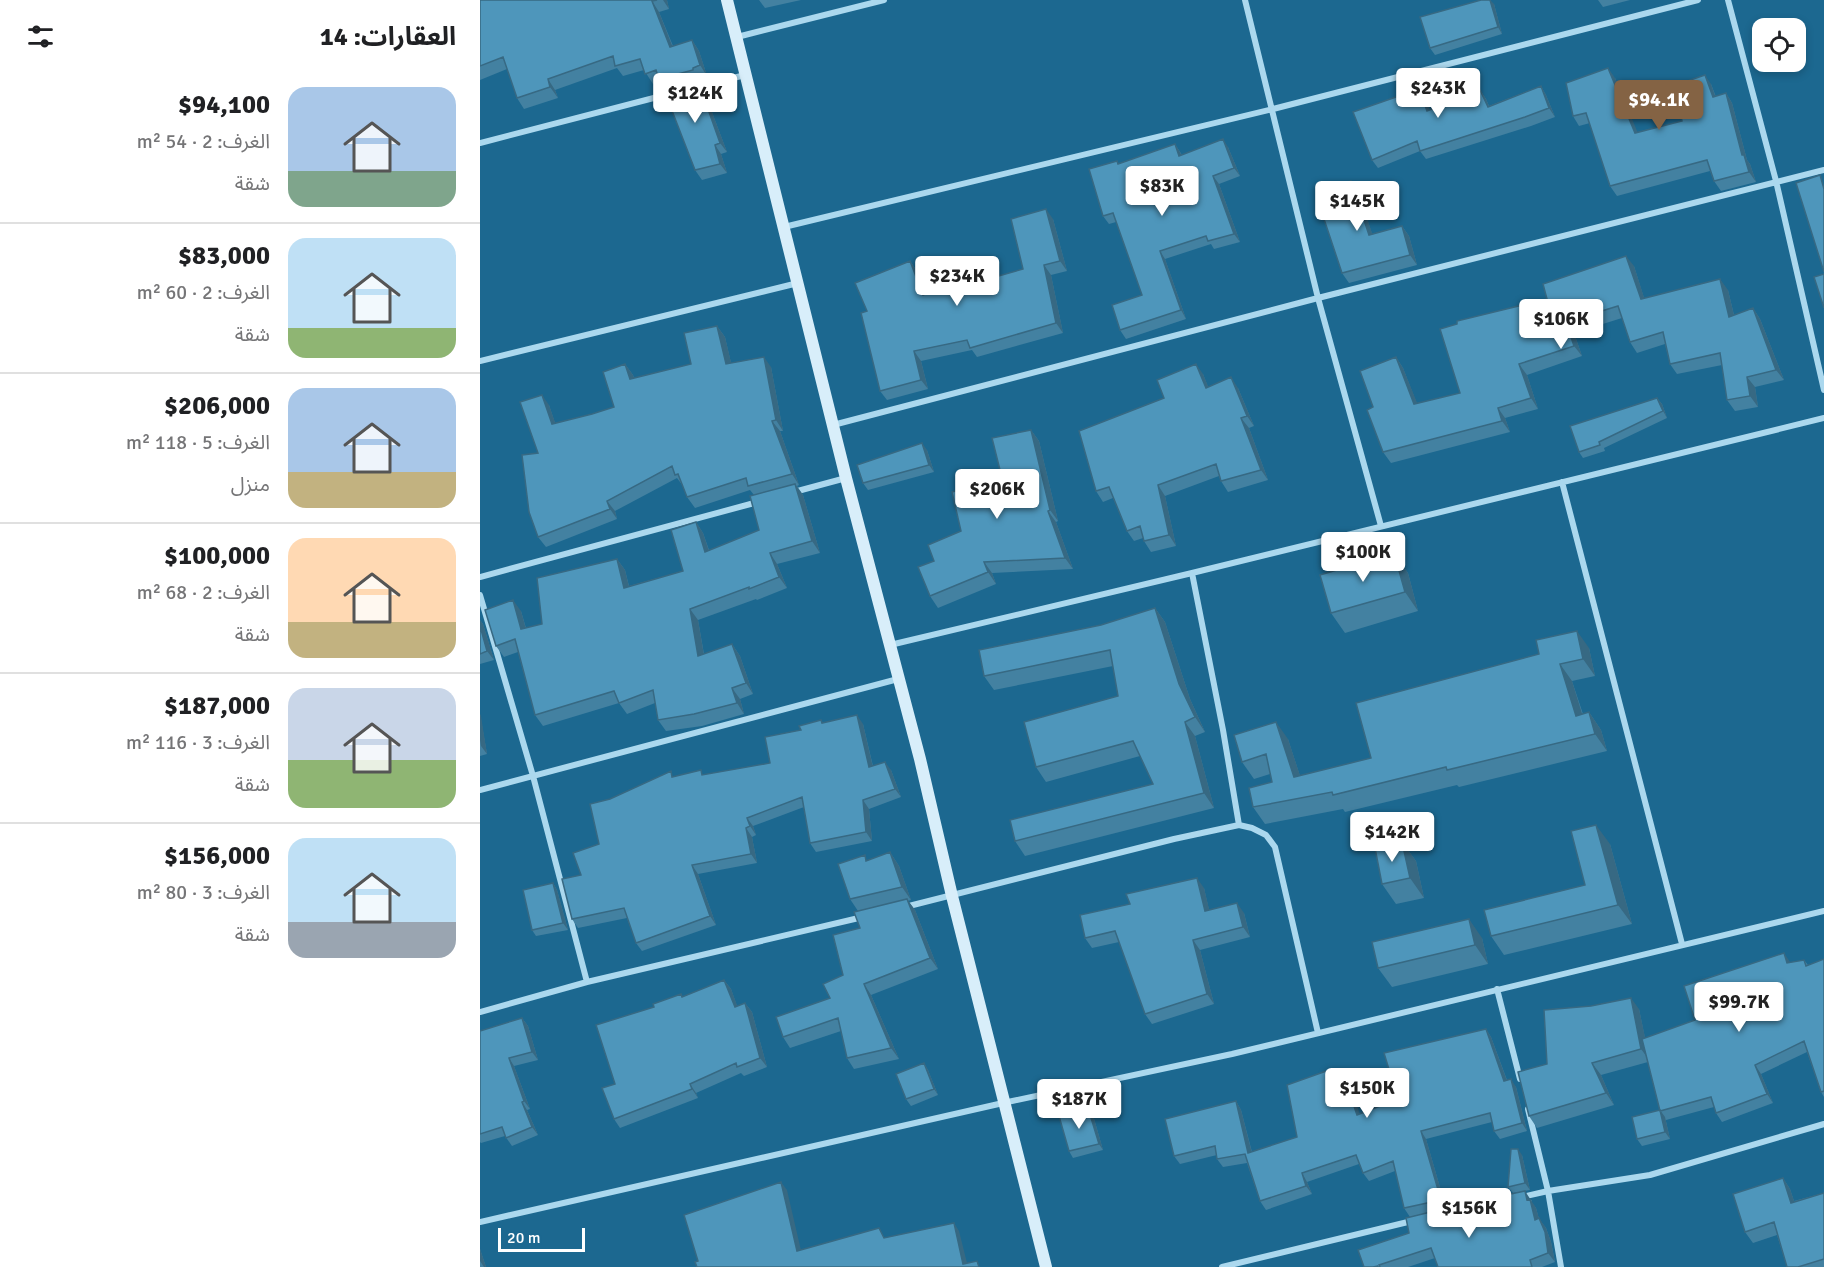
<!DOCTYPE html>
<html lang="ar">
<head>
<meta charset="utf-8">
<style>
  body { margin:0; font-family:Signika,"Noto Sans Arabic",sans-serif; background:#f2f2f2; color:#202124; direction:rtl; height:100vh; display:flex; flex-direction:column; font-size:22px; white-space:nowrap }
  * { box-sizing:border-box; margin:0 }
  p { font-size:20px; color:#757577 }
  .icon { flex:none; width:33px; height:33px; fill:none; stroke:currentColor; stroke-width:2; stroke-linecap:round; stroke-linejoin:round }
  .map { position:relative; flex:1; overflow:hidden; direction:ltr }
  .side { display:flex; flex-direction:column; background:#fff; width:480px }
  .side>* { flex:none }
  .fabs { position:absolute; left:1272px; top:18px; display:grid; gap:12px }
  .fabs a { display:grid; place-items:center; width:54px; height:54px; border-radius:12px; background:#fff; box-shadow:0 3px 9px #0003; font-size:30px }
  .scale { position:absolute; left:18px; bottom:15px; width:87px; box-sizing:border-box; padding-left:6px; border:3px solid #fff; border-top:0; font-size:16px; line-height:21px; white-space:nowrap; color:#fff; -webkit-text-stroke:4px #1c6890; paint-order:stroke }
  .price { position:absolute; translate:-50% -51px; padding:0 14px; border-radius:6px; background:#fff; color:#222; font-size:20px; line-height:39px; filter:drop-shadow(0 2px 3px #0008) }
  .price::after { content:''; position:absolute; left:50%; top:36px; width:18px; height:14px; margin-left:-9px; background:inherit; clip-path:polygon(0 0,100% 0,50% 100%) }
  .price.selected { background:#846344; color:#fff }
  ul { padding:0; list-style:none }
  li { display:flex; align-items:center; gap:18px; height:150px; padding:0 24px }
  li+li { border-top:2px solid #e0e0e0 }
  li span { display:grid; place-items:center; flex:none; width:168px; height:120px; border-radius:18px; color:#555 }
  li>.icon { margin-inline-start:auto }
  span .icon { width:72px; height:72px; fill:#fffc; stroke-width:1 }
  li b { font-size:26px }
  h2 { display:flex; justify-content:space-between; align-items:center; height:72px; padding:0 24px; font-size:26px }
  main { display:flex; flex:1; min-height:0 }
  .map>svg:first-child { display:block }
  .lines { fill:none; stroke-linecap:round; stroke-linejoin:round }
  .street { stroke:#abd8ee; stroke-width:6 }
  .secondary { stroke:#d8eefa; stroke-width:12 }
  .wall { fill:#4381a1 }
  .shaded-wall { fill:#376983 }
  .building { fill:#4e96bb; stroke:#376983; stroke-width:1.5 }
</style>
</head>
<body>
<main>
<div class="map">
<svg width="1344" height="1267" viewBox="0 0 1344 1267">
  <rect width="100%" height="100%" fill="#1c6890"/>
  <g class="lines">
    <path class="street" d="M765,0L838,298L901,526
      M1248,0L1296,181L1344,390
      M257,37L404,0
      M214,88L265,75
      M0,143L193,93
      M304,227L793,109L1218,0
      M0,361L318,283
      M353,425L838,298L1344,170
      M1082,482L1202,944
      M314,492L366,478
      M712,573L743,730L759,825
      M0,577L278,502
      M0,595L53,776L107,982
      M410,645L712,573L1344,418
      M0,790L418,679
      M425,907L694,839L759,825L772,828L786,835L795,847L838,1033
      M1017,989L1040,1079
      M0,1012L107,982L383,917
      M1048,1109L1068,1191L1081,1267
      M1042,1197L1068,1191L1170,1175L1344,1124
      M960,1215L1032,1199
      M0,1222L523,1103L752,1054L1344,911
      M742,1267L932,1221"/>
    <path class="secondary" d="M247,0L366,478L440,759L472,896L566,1267"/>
  </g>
  <path class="wall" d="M0,0H187L189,9L179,12L193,46L212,40L219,51L227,76L220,78L221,81L218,82L224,91L247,152L241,154L247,173L222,180L215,170L187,89L181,81L173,84L164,70L143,76L137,68L75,90L78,98L44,109L37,98L27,69L0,80Z
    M279,0H321L285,8Z
    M1118,0H1150L1123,7Z
    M1014,4L1022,34L955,55L950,48Z
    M1135,78L1157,133L1202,121L1231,84L1236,97L1246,93L1252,103L1267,160L1270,164L1276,182L1241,191L1234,181L1230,171L1137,196L1130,186L1110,123L1099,126L1093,116Z
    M1061,86L1066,95L1075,117L1051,126L946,159L940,151L898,168L892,160L939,89L945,97L949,110L1000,90L1006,99L1009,106Z
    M695,144L702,155L748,147L760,176L739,184L760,242L734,249L731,244L685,259L706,319L646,339L640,330L662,295L636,222L629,224L623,216L637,161L639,164Z
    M878,191L892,234L922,226L929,236L937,265L869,283L862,273Z
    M573,219L587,271L571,275L583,333L497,357L492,350L441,361L448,389L407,400L400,391L387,311L430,261L437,271L446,294L460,288L463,292L543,269Z
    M1154,266L1164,298L1248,290L1254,315L1273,308L1280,319L1304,380L1275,387L1278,407L1255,411L1247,400L1242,365L1197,374L1190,364L1185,344L1157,353L1150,342L1142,318L1094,333L1102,356L1047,375L1058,409L1025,418L1030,432L911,463L903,452L893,407L916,357L923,368L937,404L980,393L1067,299Z
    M237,326L245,337L251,363L291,367L303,431H300L319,485L317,486L323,495L340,553L297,564L307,588L277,600L276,599L218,620L224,654L252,644L260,656L273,694L260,699L264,714L222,726L186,731L178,720L175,703L147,714L139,703L63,726L55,715L38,652L24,657L16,646L41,611L46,628L62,624L137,559L145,570L149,586L203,571L216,522L223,533L229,550L279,530L274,495L270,490L215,508L207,497L203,486L197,478L135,511L137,519L66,547L58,537V453L69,405L75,423L112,414L134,407L145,364L153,375L154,378L211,364Z
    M723,374L728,387L758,388L774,426L769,428L788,480L748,492L741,481L739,476L685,496L696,546L671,552L664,541L663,538L654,541L647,531L633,498L623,502L616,491L684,398Z
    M1177,398L1182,404L1187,418L1124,448L1125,451L1103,458L1099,452Z
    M551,430L559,441L578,521L576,522L593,569L512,573L516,584L458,608L450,596L454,561L481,531L522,478Z
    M447,450L454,472L388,490L383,483Z
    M914,553L928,573L938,611L865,633L851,613Z
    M675,608L685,622L710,699L725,732L715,736L734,808L545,856L535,841L673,784L660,756L566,782L556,767L638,696L633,666L514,690L504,676L621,625Z
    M0,620L3,624L14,660L0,664Z
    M1109,648L1115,676L1092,681L1103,714L1109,712L1121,730L1127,751L979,787L977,785L865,812L863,809L785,824L773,807L792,782L790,774L774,779L762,762L808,739L820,776L891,758Z
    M0,714L7,754L0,756Z
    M341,720L343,723L383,724L393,766L411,770L421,797L389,809L392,841L336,852L330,843L324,807L273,826L276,835L272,837L277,863L218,874L236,925L162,951L156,943L147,918L98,928L92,919L101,875L119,844L130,799L224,775L290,763L321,730Z
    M922,842L936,861L944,898L916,904L902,884Z
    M1130,844L1152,924L1024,955L1011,936L1105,885Z
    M410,852L419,866L431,900L428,901L435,910L458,969L391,995L419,1059L374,1069L367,1058L361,1031L310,1048L303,1037L350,998L363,975L380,928L378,911L370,899L389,860Z
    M73,883L77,890L88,930L56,936L52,930Z
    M724,888L729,910L764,913L770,937L720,950L734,1004L672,1024L665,1014L639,942L612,948L605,938L650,904Z
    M1002,938L1008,964L912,987L898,968Z
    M1344,959V1097L1341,1092L1327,1052L1281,1074L1293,1103L1242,1122L1236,1113L1234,1107L1186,1120L1180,1111L1168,1062L1121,1075L1134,1105L1057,1128L1049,1116L1067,1064L1159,1009L1165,1038L1215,1020L1310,963L1324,960L1328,965Z
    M244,980L251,989L257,1006L265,1003L272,1012L287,1067L264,1076L261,1073L216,1093L218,1098L140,1128L134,1119L135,1084L174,1007L201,994L203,997Z
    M42,1018L48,1026L58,1060L34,1066L50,1109L47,1110L58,1135L32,1146L25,1136L1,1143L0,1142V1031Z
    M1006,1029L1011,1037L1027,1080L1036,1087L1047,1131L1020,1139L1014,1131L1012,1122L946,1139L966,1208L930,1217L924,1208L915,1171L889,1181L883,1173L879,1164L827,1182L832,1194L786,1210L780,1201L767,1163L743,1167L737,1159V1155L700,1164L694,1156L756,1101L761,1110L772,1152L817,1137L852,1069L857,1077L860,1085L866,1083L872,1091L879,1114L918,1099Z
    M444,1063L448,1070L458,1095L431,1106L426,1099Z
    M608,1108L613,1115L623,1150L593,1158L589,1151Z
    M1180,1110L1185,1117L1190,1139L1162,1146L1157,1139Z
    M1042,1155L1050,1190L1033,1193L1028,1187Z
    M1303,1178L1310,1189L1314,1201L1344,1193V1267H1307L1297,1235L1273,1243L1265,1232Z
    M1052,1200V1203L1056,1208L1059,1219L1066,1228L1071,1242L1075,1262L1062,1267H958L955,1258L928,1267H884L969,1219L970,1223Z
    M0,1249L6,1267H0Z"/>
  <path class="shaded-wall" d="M183,0H187L189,9Z
    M1010,0L1014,4L1022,34L1018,27Z
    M172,1L179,12L197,58L190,47Z
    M212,40L219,51L227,76L220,65Z
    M1128,68L1135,78L1162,143L1155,133Z
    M1225,75L1231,84L1239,107L1233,97Z
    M68,79L75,90L78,98L70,87Z
    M218,81L224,91L247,152L240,143Z
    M1061,86L1066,95L1075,117L1069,108Z
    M939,89L945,97L953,119L947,111Z
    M1000,90L1006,99L1013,116L1008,107Z
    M1246,93L1252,103L1267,160L1270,164L1276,182L1269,172L1262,155Z
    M743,139L748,147L760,176L754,168Z
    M695,144L700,152L705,164L699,156Z
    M235,145L241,154L247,173L240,164Z
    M733,176L739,184L760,242L754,234Z
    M871,181L878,191L896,245L889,235Z
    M566,209L573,219L587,271L580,261Z
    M922,226L929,236L937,265L930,255Z
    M680,251L685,259L706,319L701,310Z
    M1146,256L1154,266L1168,310L1161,299Z
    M430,261L437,271L450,305L443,295Z
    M564,265L571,275L583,333L576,323Z
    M1240,279L1248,290L1257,328L1249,317Z
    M1273,308L1280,319L1304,380L1296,370Z
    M1086,322L1094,333L1102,356L1094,346Z
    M237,326L245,337L254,375L246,364Z
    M434,351L441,361L448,389L441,380Z
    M284,357L291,367L303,431L296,420Z
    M916,357L923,368L942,415L934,404Z
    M145,364L153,375L158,390L150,379Z
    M716,364L723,374L733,398L726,388Z
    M1039,364L1047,375L1058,409L1051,398Z
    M751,377L758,388L774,426L767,416Z
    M1267,377L1275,387L1278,407L1270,396Z
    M62,395L69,405L79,434L72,424Z
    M1177,398L1182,404L1187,418L1183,411Z
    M1018,408L1025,418L1030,432L1022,421Z
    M761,418L769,428L788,480L781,470Z
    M292,421L300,431L319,485L312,474Z
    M551,430L559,441L578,521L570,510Z
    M442,443L447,450L454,472L449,465Z
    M315,484L323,495L340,553L332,541Z
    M678,485L685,496L696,546L689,535Z
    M127,501L135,511L137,519L130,509Z
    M568,511L576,522L593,569L585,558Z
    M216,522L223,533L233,563L225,552Z
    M290,553L297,564L307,588L299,577Z
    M914,553L928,573L938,611L925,592Z
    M137,559L145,570L152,599L144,588Z
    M504,562L512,573L516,584L508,572Z
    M33,600L41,611L49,640L41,629Z
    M675,608L685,622L710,699L725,732L715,717L699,684Z
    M210,609L218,620L226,667L218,656Z
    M0,620L3,624L14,660L7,651L0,626Z
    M1097,631L1109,648L1115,676L1103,659Z
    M252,644L260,656L273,694L266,683Z
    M1080,664L1092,681L1108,733L1096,716Z
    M252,688L260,699L264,714L257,703Z
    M1109,712L1121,730L1127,751L1115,734Z
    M0,714L1,716L7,754L1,746L0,740Z
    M377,715L383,724L395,776L389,767Z
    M705,722L715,736L734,808L724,793Z
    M796,722L808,739L826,794L814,777Z
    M405,762L411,770L421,797L415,789Z
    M383,800L389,809L392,841L386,832Z
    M267,818L273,826L276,835L270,826Z
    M1116,825L1130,844L1152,924L1138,905Z
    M266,828L272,837L277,863L271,854Z
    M922,842L936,861L944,898L930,878Z
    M410,852L419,866L431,900L422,887Z
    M212,865L218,874L236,925L230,916Z
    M717,878L724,888L732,921L725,911Z
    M73,883L77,890L88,930L83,923Z
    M427,899L435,910L458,969L450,958Z
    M757,903L764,913L770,937L763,927Z
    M989,919L1002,938L1008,964L995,945Z
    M713,940L720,950L734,1004L727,994Z
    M1304,953L1310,962L1314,972L1307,963Z
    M244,980L251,989L261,1016L255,1007Z
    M384,984L391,995L419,1059L411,1048Z
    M1151,998L1159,1009L1170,1061L1161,1049Z
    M265,1003L272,1012L287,1067L280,1058Z
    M42,1018L48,1026L58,1060L52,1052Z
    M1006,1029L1011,1037L1030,1089L1024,1081Z
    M29,1058L34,1066L50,1109L44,1101Z
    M444,1063L448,1070L458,1095L454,1089Z
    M1112,1063L1121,1075L1134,1105L1126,1093Z
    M1275,1065L1281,1074L1293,1103L1287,1094Z
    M852,1069L857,1077L863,1094L858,1086Z
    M1031,1079L1036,1087L1047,1131L1042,1123Z
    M866,1083L872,1091L883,1123L877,1115Z
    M210,1084L216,1093L218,1098L212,1089Z
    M756,1101L761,1110L774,1161L768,1153Z
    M42,1102L47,1110L58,1135L52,1127Z
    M608,1108L613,1115L623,1150L619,1144Z
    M1180,1110L1185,1117L1190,1139L1185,1132Z
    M941,1131L946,1139L966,1208L961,1200Z
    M1038,1149L1042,1155L1050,1190L1045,1183Z
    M822,1173L827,1182L832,1194L826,1186Z
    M1303,1178L1310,1189L1318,1213L1311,1203Z
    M301,1182L307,1190L323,1259L317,1251Z
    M1045,1191L1056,1208L1062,1229L1055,1220L1047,1200Z
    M963,1209L969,1219L973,1233L967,1224Z
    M1059,1218L1066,1228L1071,1242L1075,1262L1068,1253Z
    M474,1223L479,1231L488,1267L483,1264Z
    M0,1249L6,1267H4L0,1261Z"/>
  <path class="building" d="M0,0H177L172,1L190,47L212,40L220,65L213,68V70L179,79L176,70L165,74L160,59L135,66L133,56L68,79L70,87L37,98L23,57L0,66Z
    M1001,0H1010L1018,27L950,48L940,17Z
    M1128,68L1155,133L1202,121L1193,86L1225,75L1233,97L1246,93L1262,155H1264L1269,172L1234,181L1227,160L1130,186L1106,113L1093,116L1086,83Z
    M218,81L240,143L235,145L240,164L215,170L184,90Z
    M1061,86L1069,108L1045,117L940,151L937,141L892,160L873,112L939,89L947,111L1000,90L1008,107Z
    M743,139L754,168L733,176L754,234L728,241L726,236L680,251L701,310L640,330L632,305L662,295L633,213L623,216L609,169L637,161L638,164L695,144L699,156Z
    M1340,175L1344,189V272L1316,183Z
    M871,181L889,235L922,226L930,255L862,273L843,216L844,215L837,192Z
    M566,209L580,261L564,265L576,323L490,348L487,340L434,351L441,380L400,391L381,313L387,311L375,283L430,261L443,295L460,288L462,292L543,269L531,219Z
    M1146,256L1161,299L1240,279L1249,317L1273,308L1296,370L1267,377L1270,396L1247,400L1240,353L1190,364L1183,332L1150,342L1138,306L1086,322L1094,346L1039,364L1051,398L1018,408L1022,421L903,452L887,410L893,407L880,371L916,357L934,404L980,393L960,329L977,324V321L1067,299L1063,284Z
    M1344,274V308L1334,277Z
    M237,326L246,364L284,357L296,420L292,421L312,474L268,486L266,478L207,497L198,474L195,475L192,466L127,501L130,509L58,537L49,512L42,455L58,453L40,402L62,395L72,424L112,414L134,407L123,372L145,364L150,379L211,364L204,333Z
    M716,364L726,388L751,377L767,416L761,418L781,470L741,481L736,464L678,485L689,535L664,541L660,526L647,531L629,487L616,491L599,431L684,398L677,380Z
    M1177,398L1183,411L1119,442L1120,445L1099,452L1090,426Z
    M551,430L570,510L568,511L585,558L504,562L508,572L450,596L438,567L454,561L448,545L481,531L472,492L522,478L512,438Z
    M442,443L449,465L383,483L377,465Z
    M315,484L332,541L290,553L299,577L269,589V587L210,609L218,656L252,644L266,683L252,688L257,703L214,714L178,720L173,690L139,703L134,691L55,715L35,639L16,646L5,610L33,600L41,629L62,624L57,578L137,559L144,588L203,571L191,530L216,522L225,552L279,530L270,496Z
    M914,553L925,592L851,613L840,575Z
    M675,608L699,684L715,717L705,722L724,793L535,841L530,820L673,784L653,741L556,767L544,722L638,696L630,650L504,676L499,650L621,625Z
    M0,626L7,651L0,654Z
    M1097,631L1103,659L1080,664L1096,716L1109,712L1115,734L967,770L966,767L853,795L852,792L773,807L769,788L792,782L786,754L762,762L754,735L796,722L814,777L891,758L876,703L1059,654L1056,640Z
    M377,715L389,767L405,762L415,789L383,800L386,832L330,843L322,797L267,818L270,826L266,828L271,854L212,865L230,916L156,943L144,908L92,919L82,879L101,875L93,853L119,844L110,804L130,799L191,771L192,777L221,770L222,775L290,763L285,737L321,730L319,726L341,720L342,723Z
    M1116,825L1138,905L1011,936L1004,910L1105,885L1091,831Z
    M922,842L930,878L902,884L895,848Z
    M410,852L422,887L370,899L358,864L385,855L386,861Z
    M717,878L725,911L757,903L763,927L713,940L727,994L665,1014L635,931L605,938L600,915L650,904L646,894Z
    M73,883L83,923L52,930L43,890Z
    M427,899L450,958L384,984L411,1048L367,1058L358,1018L303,1037L296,1017L350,998L343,984L363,975L353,935L380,928L374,912Z
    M989,919L995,945L898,968L892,942Z
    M1304,953L1307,963L1324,960L1326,966L1344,959V1091L1341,1092L1324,1041L1275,1065L1287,1094L1236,1113L1231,1097L1180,1111L1162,1039L1215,1020L1204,986Z
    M244,980L255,1007L265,1003L280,1058L257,1067L256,1063L210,1084L212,1089L134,1119L122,1088L135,1084L116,1025L174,1007L173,1004L201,994L202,997Z
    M1151,998L1161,1049L1112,1063L1126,1093L1049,1116L1038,1072L1067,1064L1064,1010L1111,1006Z
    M42,1018L52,1052L29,1058L44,1101L42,1102L52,1127L26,1138L22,1127L0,1134V1031Z
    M1006,1029L1024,1081L1031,1079L1042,1123L1014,1131L1010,1113L941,1131L961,1200L924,1208L913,1161L883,1173L876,1155L822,1173L826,1186L780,1201L765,1154L737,1159L735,1146L694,1156L685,1119L756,1101L768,1153L817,1137L807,1085L852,1069L858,1086L866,1083L877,1115L918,1099L904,1053Z
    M444,1063L454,1089L426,1099L416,1074Z
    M608,1108L619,1144L589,1151L579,1116Z
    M1180,1110L1185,1132L1157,1139L1152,1117Z
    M1031,1149H1038L1045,1183L1028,1187Z
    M1303,1178L1311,1203L1344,1193V1259L1318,1267H1307L1294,1222L1265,1232L1253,1194Z
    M301,1182L317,1251L399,1228L404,1238L474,1223L483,1264L497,1261L499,1267H217L215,1262L218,1261L204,1215Z
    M1045,1191L1047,1200L1050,1199L1055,1220L1059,1218L1065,1232L1068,1253L1050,1260L1052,1267H958L951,1248L899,1265L900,1267H894L898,1266L893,1267H884L878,1250L929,1233L926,1218L963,1209L967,1224L1025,1206L1026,1195Z"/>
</svg>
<div class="fabs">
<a><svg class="icon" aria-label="locate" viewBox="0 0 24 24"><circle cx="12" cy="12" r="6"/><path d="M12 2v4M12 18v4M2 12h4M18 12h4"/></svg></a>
</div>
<div class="scale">20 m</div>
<b class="price" style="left:958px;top:119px">$243K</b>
<b class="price" style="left:215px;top:124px">$124K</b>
<b class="price selected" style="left:1179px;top:131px">$94.1K</b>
<b class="price" style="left:682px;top:217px">$83K</b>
<b class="price" style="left:877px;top:232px">$145K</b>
<b class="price" style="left:477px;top:307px">$234K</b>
<b class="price" style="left:1081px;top:350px">$106K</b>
<b class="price" style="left:517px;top:520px">$206K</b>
<b class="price" style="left:883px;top:583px">$100K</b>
<b class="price" style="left:912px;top:863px">$142K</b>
<b class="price" style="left:1259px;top:1033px">$99.7K</b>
<b class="price" style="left:887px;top:1119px">$150K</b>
<b class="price" style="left:599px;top:1130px">$187K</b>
<b class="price" style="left:989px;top:1239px">$156K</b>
</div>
<section class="side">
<h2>العقارات: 14<svg class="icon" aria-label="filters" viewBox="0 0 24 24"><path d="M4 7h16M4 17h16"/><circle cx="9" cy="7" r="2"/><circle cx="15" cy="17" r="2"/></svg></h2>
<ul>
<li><span style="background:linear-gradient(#a9c7e8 70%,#7fa58c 0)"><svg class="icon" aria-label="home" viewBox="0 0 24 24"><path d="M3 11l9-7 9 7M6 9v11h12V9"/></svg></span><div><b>$94,100</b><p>الغرف: 2 · 54 m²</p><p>شقة</p></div></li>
<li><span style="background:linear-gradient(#bfe0f5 75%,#8fb573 0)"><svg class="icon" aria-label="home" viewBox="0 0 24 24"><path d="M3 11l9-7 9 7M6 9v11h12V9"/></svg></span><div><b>$83,000</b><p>الغرف: 2 · 60 m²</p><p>شقة</p></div></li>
<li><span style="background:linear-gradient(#a9c7e8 70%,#c2b280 0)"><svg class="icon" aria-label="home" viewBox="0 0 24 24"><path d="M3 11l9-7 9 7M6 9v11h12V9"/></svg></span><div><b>$206,000</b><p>الغرف: 5 · 118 m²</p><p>منزل</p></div></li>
<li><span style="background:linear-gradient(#ffd9b3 70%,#c2b280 0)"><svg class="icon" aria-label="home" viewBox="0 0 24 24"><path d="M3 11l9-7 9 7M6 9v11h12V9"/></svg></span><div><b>$100,000</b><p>الغرف: 2 · 68 m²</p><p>شقة</p></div></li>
<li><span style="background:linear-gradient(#c9d6e8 60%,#8fb573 0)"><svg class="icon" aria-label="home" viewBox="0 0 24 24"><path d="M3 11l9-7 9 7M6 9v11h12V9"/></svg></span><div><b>$187,000</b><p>الغرف: 3 · 116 m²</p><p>شقة</p></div></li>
<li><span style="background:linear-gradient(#bfe0f5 70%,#9aa5b1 0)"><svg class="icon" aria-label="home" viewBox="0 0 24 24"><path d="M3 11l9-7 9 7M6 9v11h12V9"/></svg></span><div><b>$156,000</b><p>الغرف: 3 · 80 m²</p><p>شقة</p></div></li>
</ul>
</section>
</main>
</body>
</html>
